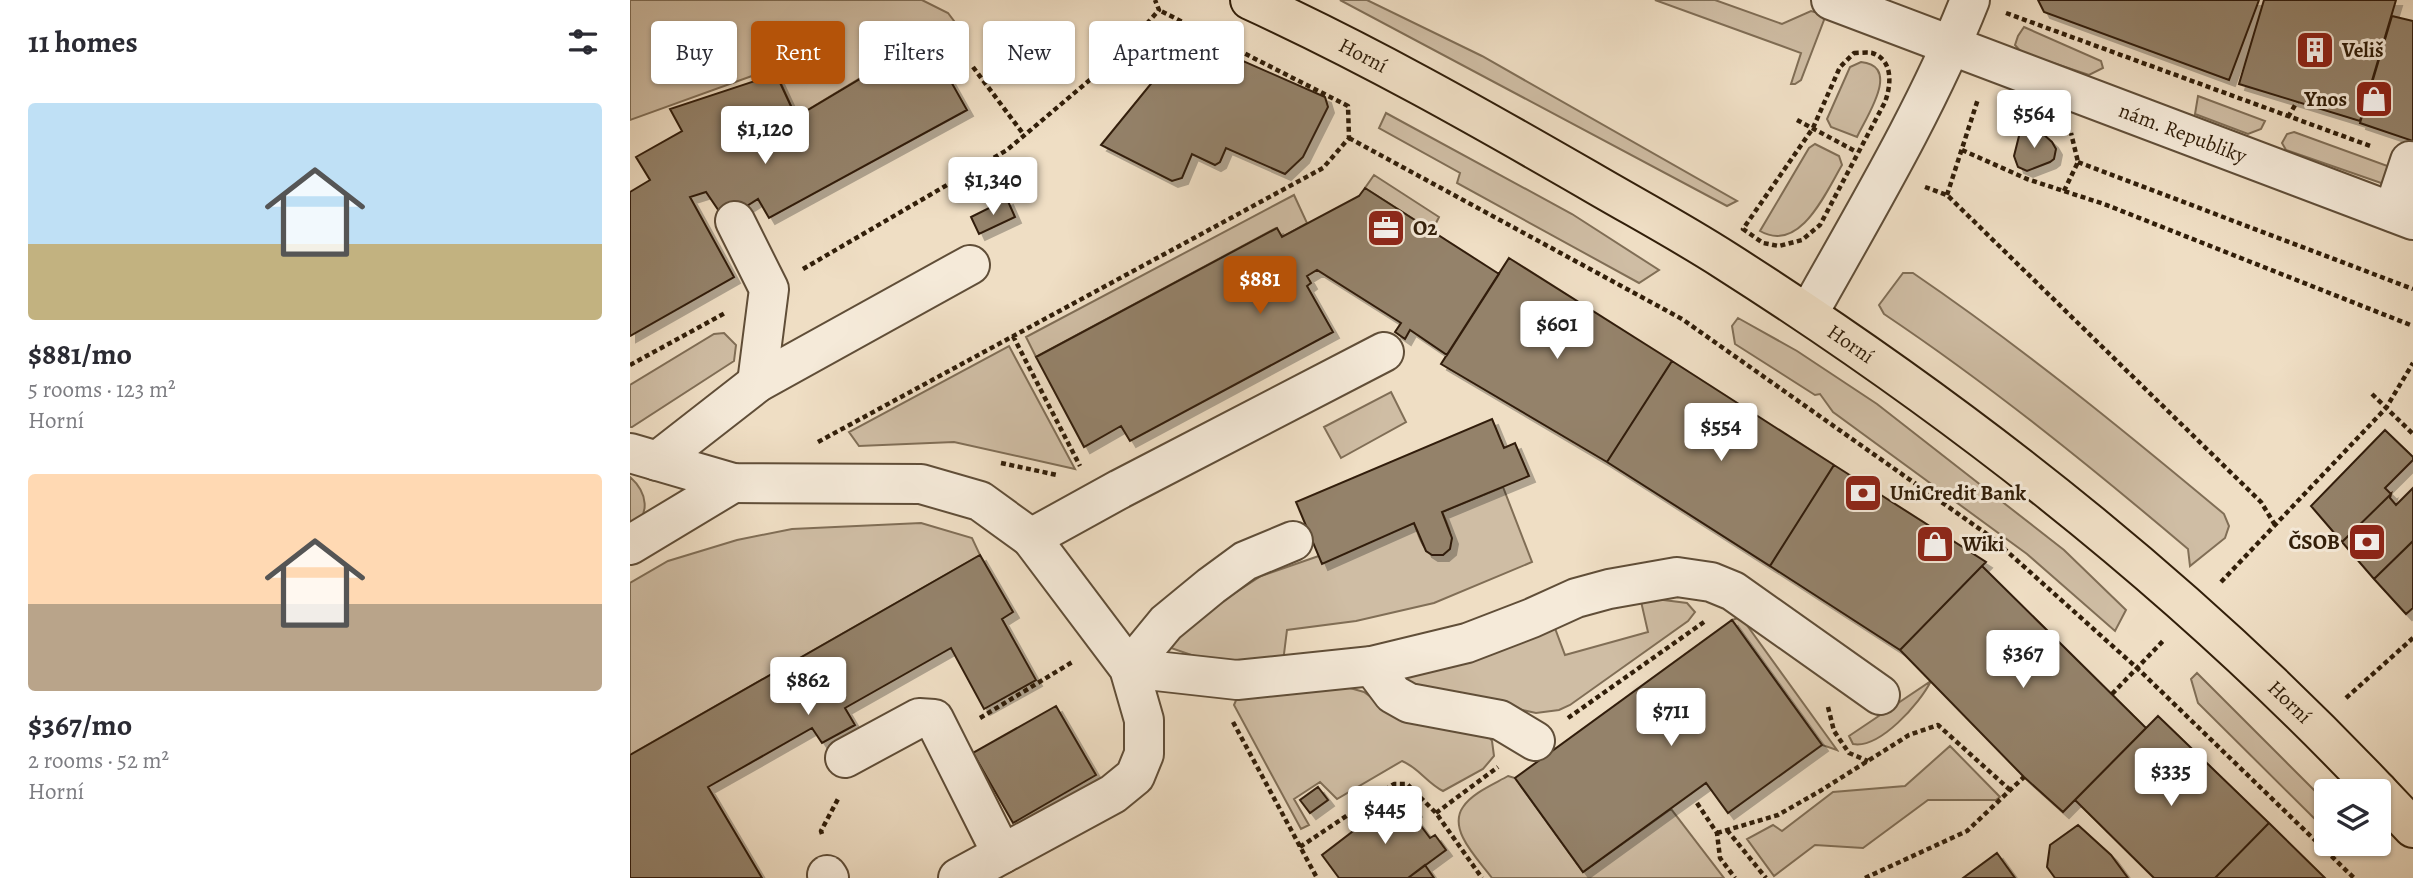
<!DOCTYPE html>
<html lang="en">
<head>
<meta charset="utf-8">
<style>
  body { margin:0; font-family:Alegreya,serif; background:#f2f2f3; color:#2b2b33; height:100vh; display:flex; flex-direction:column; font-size:26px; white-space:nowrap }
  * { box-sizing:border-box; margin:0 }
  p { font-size:23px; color:#7c7c81 }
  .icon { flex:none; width:38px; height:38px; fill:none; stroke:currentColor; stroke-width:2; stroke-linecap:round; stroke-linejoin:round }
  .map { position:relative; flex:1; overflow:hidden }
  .drawer { display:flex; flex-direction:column; background:#fff; width:630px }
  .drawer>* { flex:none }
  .top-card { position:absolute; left:21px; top:21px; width:665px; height:63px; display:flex; gap:14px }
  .fabs { position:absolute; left:1684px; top:779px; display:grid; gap:14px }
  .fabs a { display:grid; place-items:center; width:77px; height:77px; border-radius:7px; background:#fff; box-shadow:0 2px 5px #0004; font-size:35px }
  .price { position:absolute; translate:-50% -60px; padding:0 16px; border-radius:7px; background:#fff; color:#222; font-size:23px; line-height:46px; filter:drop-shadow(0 2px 4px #0008) }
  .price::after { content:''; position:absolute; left:50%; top:42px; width:21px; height:16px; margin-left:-10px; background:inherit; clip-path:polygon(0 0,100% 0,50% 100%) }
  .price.current { background:#b45309; color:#fff }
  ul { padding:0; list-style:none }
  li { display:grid; align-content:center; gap:14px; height:371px; padding:0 28px }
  li span { display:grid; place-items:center; height:217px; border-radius:7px; color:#555 }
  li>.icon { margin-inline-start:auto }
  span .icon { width:126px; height:126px; fill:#fffc; stroke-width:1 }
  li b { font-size:30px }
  h2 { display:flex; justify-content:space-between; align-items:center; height:84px; padding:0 28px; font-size:30px }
  .tag { padding:0 24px; border-radius:7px; background:#fff; box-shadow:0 2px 5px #0004; font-size:24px; line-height:63px }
  .tag.current { background:#b45309; color:#fff }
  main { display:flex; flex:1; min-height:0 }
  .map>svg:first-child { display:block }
  .green { fill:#cfbda4; stroke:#806e56; stroke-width:2 }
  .building { fill:#94826a; stroke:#311e09; stroke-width:2; filter:url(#shadow) }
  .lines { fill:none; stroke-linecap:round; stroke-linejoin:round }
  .minor-casing { stroke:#604e38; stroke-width:42 }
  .major-casing { stroke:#311e09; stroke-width:42 }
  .path { stroke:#311e09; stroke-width:4.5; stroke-dasharray:5 3.5; stroke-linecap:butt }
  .minor { stroke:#f5ead9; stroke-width:38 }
  .major { stroke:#efdec4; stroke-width:38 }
  .labels { text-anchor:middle; stroke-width:6; stroke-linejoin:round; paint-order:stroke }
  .poi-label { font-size:21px; font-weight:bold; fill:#311e09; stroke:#f5ead9; text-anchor:start }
  .street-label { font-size:21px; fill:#311e09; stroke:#f5ead9 }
</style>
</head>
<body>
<main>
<section class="drawer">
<h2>11 homes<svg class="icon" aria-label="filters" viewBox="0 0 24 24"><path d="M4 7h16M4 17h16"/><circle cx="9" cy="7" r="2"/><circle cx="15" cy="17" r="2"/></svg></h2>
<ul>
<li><span style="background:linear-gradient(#bfe0f5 65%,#c2b280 0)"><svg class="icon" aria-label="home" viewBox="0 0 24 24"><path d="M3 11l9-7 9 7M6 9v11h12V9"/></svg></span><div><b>$881/mo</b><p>5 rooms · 123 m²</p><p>Horní</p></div></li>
<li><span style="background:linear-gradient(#ffd9b3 60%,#b9a48a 0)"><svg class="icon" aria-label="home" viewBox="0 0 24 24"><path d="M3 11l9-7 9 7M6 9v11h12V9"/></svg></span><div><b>$367/mo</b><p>2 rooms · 52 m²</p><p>Horní</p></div></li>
</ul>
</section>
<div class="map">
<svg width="1783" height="878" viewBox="0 0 1783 878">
  <defs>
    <filter id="shadow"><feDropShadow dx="6" dy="6" stdDeviation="0" flood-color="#0004"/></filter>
  </defs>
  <rect width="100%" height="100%" fill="#efdec4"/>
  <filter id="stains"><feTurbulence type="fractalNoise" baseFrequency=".00286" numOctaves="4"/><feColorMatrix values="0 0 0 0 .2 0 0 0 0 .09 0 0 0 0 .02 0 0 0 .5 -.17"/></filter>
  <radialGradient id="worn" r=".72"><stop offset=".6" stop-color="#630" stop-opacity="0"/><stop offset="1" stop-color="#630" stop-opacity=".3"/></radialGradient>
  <path class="green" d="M0,0H292L318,13L324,21L166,117L144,68L0,120Z
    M710,0H737L852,56L1107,201L1097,206Z
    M1025,0H1085L1152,24L1181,11L1192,14L1194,20L1171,80L1165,84H1161L1171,53Z
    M1394,27L1471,61L1473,68L1459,75L1391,52L1385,45L1388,36Z
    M1231,62C1272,66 1236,117 1227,137L1201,127L1197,119L1220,67Z
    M1568,96L1635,121L1631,129L1618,134L1565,114Z
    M756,113L942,214L1029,270L1009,283L827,183L830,173L749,128Z
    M1664,132L1763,168L1754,184L1656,150L1652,143L1657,134Z
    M1185,144L1209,156L1212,165C1196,192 1170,254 1130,231L1179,148Z
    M744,175L809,217L802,231L735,188Z
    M664,195L677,223L652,237L646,228L406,357L396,337Z
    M1273,273H1283C1393,348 1492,429 1594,514L1599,526L1595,538L1560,566L1558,549C1460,466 1360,385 1254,314L1249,305Z
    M1108,318L1167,351L1247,404L1434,550L1496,610L1485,631L1397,554L1203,412L1190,394L1185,395L1105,344L1102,326Z
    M94,333L106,345L104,361L2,427H0V385L84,334Z
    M379,346L445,469L324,442L229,446L219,432Z
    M761,392L776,422L711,458L694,427Z
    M0,477C17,492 22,515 0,529Z
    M873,487L902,562L804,603L726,621L657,630L653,662L576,660L541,648L539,642L572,614L631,576L784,523C791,540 792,555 813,555C827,541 819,528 812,512Z
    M291,523L342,538L350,555L0,755V583L38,561L107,540L162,529Z
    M1010,597L1057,603L1065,612L1058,621L940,705L929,710L906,713L778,685L775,675L923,623L935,655L1018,632Z
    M1111,617L1207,750L1192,745L1102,620Z
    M1567,673L1696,802V830L1568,703L1561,679Z
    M1301,681C1290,703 1250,749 1223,744L1219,736Z
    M713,686L734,692L756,708L852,728L862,741L864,756L853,769L813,791C797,783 789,768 772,761L707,799L690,782L664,799L679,825L671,829L604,705L607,698L616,691L653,695Z
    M1320,746L1370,797L1366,800H1298L1233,848L1185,845L1144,876L1117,839L1143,825L1152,831L1203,792L1275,786Z
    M878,776L885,778L953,872L1041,809L1094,878H862C849,860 817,830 833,807C842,793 864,784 878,776Z"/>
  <path class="building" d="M1408,0H1629L1599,80L1414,12Z
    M1634,0H1766L1730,121L1609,84Z
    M1762,16L1783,21V141L1730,123Z
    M547,32L695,97L698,107L673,157L655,174L596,148L590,162L585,165L562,154L552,178L542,181L471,145L529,74Z
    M297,39L337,110L139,218L128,199L95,220L76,192L60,197L104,277L0,336V192L20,180L6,157L52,131L40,109L146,74L166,117Z
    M1395,128H1403L1412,133L1422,142L1426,149L1424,159L1420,162L1397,171L1388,167L1384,156L1389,136Z
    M735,188L869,274L817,355L780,330L775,339L765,332L771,323L687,270L677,276L681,283L677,286L703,332L500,441L491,426L454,447L406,357L647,228L652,237L729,196Z
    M377,199L385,217L349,234L341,217Z
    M879,258L1042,361L977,462L811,364Z
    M1042,361L1204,465L1140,566L977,462Z
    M862,419L874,448L885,443L899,476L812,512L822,538L820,549L813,555H802L796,551L784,523L692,564L666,502Z
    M1755,430L1783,457V460L1755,488L1761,494L1712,542L1681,506Z
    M1204,465L1356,562L1270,650L1140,566Z
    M1783,488V541L1744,579L1712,542L1761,494L1760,498L1766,505Z
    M1783,541V608L1776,614L1744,579Z
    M350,555L383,612L372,619L406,680L354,709L321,648L215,708L225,725L192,743L182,728L78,787L132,878H0V755Z
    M1352,566L1516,728L1433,812L1394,777L1270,650Z
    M1102,620L1192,745L1098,813L1076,783L953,872L885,778Z
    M426,706L466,775L383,823L343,753Z
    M1528,716L1639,823L1585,878H1524L1445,800Z
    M688,787L698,800L680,813L670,800Z
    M769,796L776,805L780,802L786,811L782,814L800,838L805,835L816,850L778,878H709L692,855Z
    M1639,823L1695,878H1585Z
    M1448,825L1481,855L1498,878H1425L1417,867L1420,845Z
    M1367,853L1385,878H1333Z
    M795,865L804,878H778Z"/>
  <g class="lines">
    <defs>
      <g id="minor">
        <path id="s1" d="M1201,0L1783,220"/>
        <path d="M1763,212L1780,161"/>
        <path d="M105,221L139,289L127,383"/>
        <path d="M1178,314C1235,212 1297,109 1340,0"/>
        <path d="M0,453L103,483L291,484L350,501L401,538L499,668L514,720V754L505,776L483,794L328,878"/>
        <path d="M27,461L127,383L340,265"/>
        <path d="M401,538L490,489L754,352"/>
        <path d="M0,545L103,483"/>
        <path d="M742,666L763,694L779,703L870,720L905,741"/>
        <path d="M499,668L607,680L742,666L837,643L902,618L946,598L979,589L1047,577L1081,582L1103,591L1250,695"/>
        <path d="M499,668L536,623L581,586L615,561L663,541"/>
        <path d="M215,758L289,718L304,719L372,854"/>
        <path d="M197,875L199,878"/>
      </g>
      <g id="major">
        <path id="s2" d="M620,0C736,53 847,116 958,180C1004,207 1051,232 1096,261C1333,412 1555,587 1748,791"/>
        <path d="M1748,791L1783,828"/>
      </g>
    </defs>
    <use href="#minor" class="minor-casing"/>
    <use href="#major" class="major-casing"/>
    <path class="path" d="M1376,13L1743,147
      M1224,53C1229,53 1237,52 1242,53C1264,60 1261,86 1255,102L1190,225L1172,240L1149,246L1133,243L1113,229L1183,128L1210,67Z
      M343,67L394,135
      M1658,117L1667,102
      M1167,120L1225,151
      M719,138L1052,319L1361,537L1507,668L1724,878
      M1332,150L1397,179L1474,204L1783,326
      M1448,162L1783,289
      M1295,187L1317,195L1631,502L1645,525
      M1434,191L1448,162L1441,133
      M1317,195L1348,99
      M173,269L377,150L488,56L529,10L525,0
      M383,336L450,466
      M0,365L95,313
      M1742,394L1783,434
      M188,442L693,168L719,138L718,106L529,10
      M371,463L427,475
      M1591,582L1756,408L1783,363
      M1482,694L1533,641
      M1716,698L1783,638
      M1198,707L1204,731L1219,753L1238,761
      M350,718L444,661
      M938,718L1074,622
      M603,722L687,878
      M1067,803L1087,833L1090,858L1105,878
      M806,813L868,767
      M1097,830L1136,878
      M1087,833L1148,815L1190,791L1279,735L1308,725L1380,790
      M192,834L191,831L208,799
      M670,847L764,784H777L806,813L852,878
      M1235,878L1337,831L1394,777"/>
    <use href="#minor" class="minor"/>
    <use href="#major" class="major"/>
  </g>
  <defs>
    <symbol id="building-square" viewBox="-11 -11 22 22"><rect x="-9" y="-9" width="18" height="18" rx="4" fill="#8f2418" stroke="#f5ead9"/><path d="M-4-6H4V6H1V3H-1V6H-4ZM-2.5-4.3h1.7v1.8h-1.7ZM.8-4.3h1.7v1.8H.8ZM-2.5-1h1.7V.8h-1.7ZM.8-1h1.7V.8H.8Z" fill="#fff"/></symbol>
    <symbol id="shop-square" viewBox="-11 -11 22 22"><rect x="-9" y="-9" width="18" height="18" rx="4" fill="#8f2418" stroke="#f5ead9"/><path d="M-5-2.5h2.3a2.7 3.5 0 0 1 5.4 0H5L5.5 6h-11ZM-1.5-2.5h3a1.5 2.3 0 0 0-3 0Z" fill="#fff"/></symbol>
    <symbol id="office-square" viewBox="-11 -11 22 22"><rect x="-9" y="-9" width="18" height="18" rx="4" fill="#8f2418" stroke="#f5ead9"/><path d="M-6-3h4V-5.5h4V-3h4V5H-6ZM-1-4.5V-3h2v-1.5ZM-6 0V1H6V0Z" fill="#fff"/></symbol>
    <symbol id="bank-square" viewBox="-11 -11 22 22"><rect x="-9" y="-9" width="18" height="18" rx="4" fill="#8f2418" stroke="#f5ead9"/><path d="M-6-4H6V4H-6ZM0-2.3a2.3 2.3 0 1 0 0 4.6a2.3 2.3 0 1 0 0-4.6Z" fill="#fff"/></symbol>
  </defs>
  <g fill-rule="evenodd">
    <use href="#building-square" x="1663" y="28" width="44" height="44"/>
    <use href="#shop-square" x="1722" y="77" width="44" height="44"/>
    <use href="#office-square" x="734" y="206" width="44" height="44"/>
    <use href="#bank-square" x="1211" y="471" width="44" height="44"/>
    <use href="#bank-square" x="1715" y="520" width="44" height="44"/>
    <use href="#shop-square" x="1283" y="522" width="44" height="44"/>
  </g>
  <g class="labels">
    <g class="poi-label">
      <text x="1712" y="57">Veliš</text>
      <text x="1717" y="106" text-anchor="end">Ynos</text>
      <text x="783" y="235">O2</text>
      <text x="1260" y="500">UniCredit Bank</text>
      <text x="1710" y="549" text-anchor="end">ČSOB</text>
      <text x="1332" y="551">Wiki</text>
    </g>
    <g class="street-label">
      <text dy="7" stroke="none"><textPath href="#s2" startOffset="126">Horní</textPath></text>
      <text dy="7" stroke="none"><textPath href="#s1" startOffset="376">nám. Republiky</textPath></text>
      <text dy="7" stroke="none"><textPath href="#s2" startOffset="693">Horní</textPath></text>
      <text dy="7" stroke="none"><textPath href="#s2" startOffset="1260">Horní</textPath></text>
    </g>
  </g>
  <rect width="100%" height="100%" filter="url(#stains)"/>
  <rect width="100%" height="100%" fill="url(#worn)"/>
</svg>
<div class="fabs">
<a><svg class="icon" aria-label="layers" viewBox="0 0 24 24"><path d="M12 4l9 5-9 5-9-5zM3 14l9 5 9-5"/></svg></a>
</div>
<b class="price" style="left:1404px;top:150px">$564</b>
<b class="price" style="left:135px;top:166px">$1,120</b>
<b class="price" style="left:363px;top:217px">$1,340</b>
<b class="price current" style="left:630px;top:316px">$881</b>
<b class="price" style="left:927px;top:361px">$601</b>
<b class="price" style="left:1091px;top:463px">$554</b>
<b class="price" style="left:1393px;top:690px">$367</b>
<b class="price" style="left:178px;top:717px">$862</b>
<b class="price" style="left:1041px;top:748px">$711</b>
<b class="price" style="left:1541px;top:808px">$335</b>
<b class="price" style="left:755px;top:846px">$445</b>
<div class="top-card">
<a class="tag">Buy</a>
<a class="tag current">Rent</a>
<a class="tag">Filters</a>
<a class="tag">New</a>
<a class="tag">Apartment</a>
</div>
</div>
</main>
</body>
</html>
